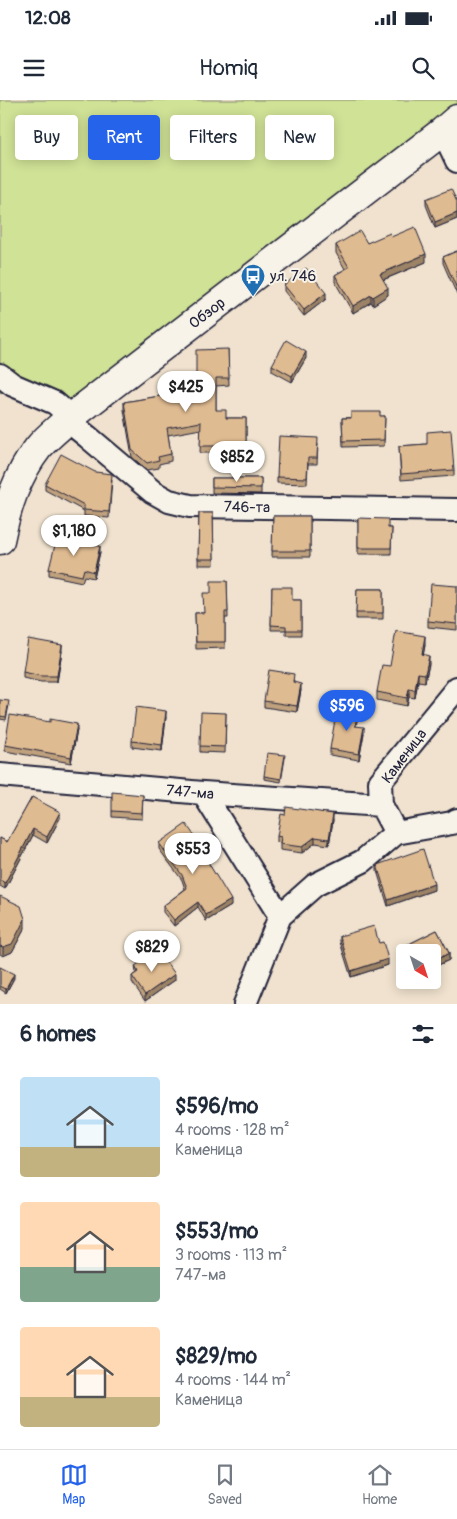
<!DOCTYPE html>
<html lang="en">
<head>
<meta charset="utf-8">
<style>
  body { margin:0; font-family:Pangolin,sans-serif; background:#f6f6f7; color:#1f2937; height:100vh; display:flex; flex-direction:column; font-size:19px; white-space:nowrap }
  * { box-sizing:border-box; margin:0 }
  p { font-size:16px; color:#747a83 }
  .icon { flex:none; width:28px; height:28px; fill:none; stroke:currentColor; stroke-width:2; stroke-linecap:round; stroke-linejoin:round }
  .map { position:relative; height:904px; overflow:hidden }
  .panel { display:flex; flex-direction:column; background:#fff; flex:1 }
  .panel>* { flex:none }
  .top-card { position:absolute; left:15px; top:15px; width:428px; height:45px; display:flex; gap:10px }
  .needle { width:32px; rotate:141deg }
  .tools { position:absolute; left:396px; top:844px; display:grid; gap:10px }
  .tools a { display:grid; place-items:center; width:45px; height:45px; border-radius:5px; background:#fff; box-shadow:0 2px 12px #0003; font-size:25px }
  .price { position:absolute; translate:-50% -42px; padding:0 11px; border-radius:18px; background:#fff; color:#222; font-size:16px; line-height:32px; filter:drop-shadow(0 1px 2px #0008) }
  .price::after { content:''; position:absolute; left:50%; top:30px; width:15px; height:11px; margin-left:-8px; background:inherit; clip-path:polygon(0 0,100% 0,50% 100%) }
  .price.current { background:#2563eb; color:#fff }
  ul { padding:0; list-style:none }
  li { display:flex; align-items:center; gap:15px; height:125px; padding:0 20px }
  li span { display:grid; place-items:center; flex:none; width:140px; height:100px; border-radius:5px; color:#555 }
  li>.icon { margin-inline-start:auto }
  span .icon { width:60px; height:60px; fill:#fffc; stroke-width:1 }
  li b { font-size:21px }
  h2 { display:flex; justify-content:space-between; align-items:center; height:60px; padding:0 20px; font-size:21px }
  .chip { padding:0 18px; border-radius:5px; background:#fff; box-shadow:0 2px 12px #0003; font-size:18px; line-height:45px }
  .chip.current { background:#2563eb; color:#fff }
  .status { display:flex; justify-content:space-between; align-items:center; height:35px; padding:0 25px; background:#fff; direction:ltr }
  .status svg { height:14px; fill:currentColor }
  header { display:flex; justify-content:space-between; align-items:center; height:65px; padding:0 20px; background:#fff; font-size:22px; font-weight:600 }
  .menu { display:flex; justify-content:space-around; align-items:center; height:70px; border-top:1px solid #e0e1e3; background:#fff; font-size:14px; color:#747a83 }
  .menu a { display:grid; justify-items:center; gap:2px }
  .menu .current { color:#2563eb }
  .map>svg:first-child { display:block }
  .green { fill:#d0e296; stroke:#798268 }
  .lines { fill:none; stroke-linecap:round; stroke-linejoin:round }
  .street-casing { stroke:#22223b; stroke-width:26 }
  .secondary-casing { stroke:#22223b; stroke-width:31 }
  .street { stroke:#f7f3e8; stroke-width:22 }
  .secondary { stroke:#f7f3e8; stroke-width:28 }
  .wall { fill:#c0a17d; stroke:#22223b }
  .shaded-wall { fill:#9c8366; stroke:#22223b }
  .building { fill:#dfbb91; stroke:#22223b }
  .labels { text-anchor:middle; stroke-width:4; stroke-linejoin:round; paint-order:stroke }
  .poi-label { font-size:15px; fill:#22223b; stroke:#f7f3e8; text-anchor:start }
  .street-label { font-size:15px; fill:#22223b; stroke:#f7f3e8 }
</style>
</head>
<body>
<div class="status"><b>12:08</b><svg viewBox="0 0 49 12"><path d="M0 12V9h3v3zM5 12V6h3v6zM10 12V3h3v9zM15 12V0h3v12zM26 1h20v11H26zM47 4h2v5h-2z"/></svg></div>
<header><svg class="icon" aria-label="menu" viewBox="0 0 24 24"><path d="M4 6h16M4 12h16M4 18h16"/></svg>Homiq<svg class="icon" aria-label="search" viewBox="0 0 24 24"><circle cx="10" cy="10" r="6"/><path d="M15 15l6 6"/></svg></header>
<div class="map">
<svg width="457" height="904" viewBox="0 0 457 904">
  <rect width="100%" height="100%" fill="#f0e2ce"/>
  <filter id="ink" filterUnits="userSpaceOnUse"><feTurbulence type="fractalNoise" baseFrequency=".02" numOctaves="2"/><feDisplacementMap in="SourceGraphic" scale="10" xChannelSelector="R" yChannelSelector="G"/><feConvolveMatrix kernelMatrix="1 2 1 2 8 2 1 2 1" color-interpolation-filters="sRGB"/></filter>
  <g filter="url(#ink)">
    <path class="green" d="M0,0H457V19L71,317L14,285L0,293Z"/>
    <g class="lines">
      <defs>
        <path id="street" d="M443,31L457,61
          M0,275L13,285L55,303L71,317L78,329L88,337L153,392L169,401L190,406L457,410
          M0,675L203,693L381,705
          M203,693L280,816
          M396,733L452,723L457,720
          M245,904L280,816L315,785L363,761L396,733L381,705L380,682L457,588"/>
        <path id="secondary" d="M0,440C7,407 17,375 38,348C47,337 60,327 71,317L443,31L457,19"/>
      </defs>
      <use href="#street" class="street-casing"/>
      <use href="#secondary" class="secondary-casing"/>
      <use href="#street" class="street"/>
      <use href="#secondary" class="secondary"/>
    </g>
    <path class="wall" d="M426,99L457,102V119L435,128L426,105Z
      M391,137L426,162L383,180L388,195L373,205L371,202L353,213L335,182V175L345,169L336,153V145L367,143Z
      M457,151V195L443,163V157Z
      M284,185L326,199L304,216L284,191Z
      M228,249L229,285L216,286V310L226,318H246V353H200L201,329L168,335L171,354V361L159,364V368L147,370L132,357L124,310V302L196,290Z
      M306,258L292,282L272,271V265Z
      M385,316L384,346L343,347L342,318Z
      M318,344L317,364H308L307,384L277,383V377Z
      M427,344L454,370V376L401,380L399,346Z
      M95,372L112,380L109,418L84,416V411L45,390V384Z
      M212,378H261V394L212,393Z
      M199,413H213L214,465H198Z
      M273,416H310V457H272Z
      M358,418L388,428H392L391,454H358Z
      M100,452L94,478L84,476L82,482L49,475V469Z
      M227,481L228,518H225V548L196,549L195,513H204L211,493Z
      M457,486V530L428,527V521Z
      M272,487L292,500H301V535H286V530H271Z
      M357,489H383V519H356Z
      M425,545L423,555L429,564L425,582L418,581L415,598L409,597L407,606L377,600V592L390,566Z
      M62,551L57,582H41L23,578V572Z
      M294,580V582L301,590L297,612L264,607V601Z
      M0,600L9,605L6,620L0,619Z
      M226,613L225,653L200,652V646Z
      M166,617L162,651L132,647V641Z
      M358,617L356,626L364,633L359,660L330,655V649Z
      M77,630L71,663L5,651V645Z
      M285,658L281,682L264,679V676Z
      M143,695L142,719L112,717V711Z
      M32,697L60,718L47,743L33,735L5,789L0,786V738L7,742Z
      M333,720L329,745L315,743L302,753L280,750V743L277,742V736Z
      M159,743L204,754L231,806L206,821L198,807L174,826L163,812V806L185,789L182,780L159,749Z
      M377,765L434,790L388,806L377,771Z
      M0,796L25,828L12,852L3,856L0,854Z
      M437,830L449,853V860L432,868V852H406L405,846Z
      M340,836L379,843L388,865L351,877L340,842Z
      M135,866L175,880L145,901L132,882V876L136,873Z
      M0,867L14,878L6,893L0,889Z"/>
    <path class="shaded-wall" d="M457,113V119L435,128V122Z
      M426,154V162L380,181V174Z
      M388,188V195L373,205V197Z
      M326,193V199L304,216V210Z
      M371,195V202L353,213V206Z
      M306,252V258L292,282V276Z
      M100,446V452L94,478V472Z
      M425,536V545L422,563V554Z
      M62,545V551L57,582V576Z
      M429,556V564L425,582V574Z
      M418,573V581L415,598V590Z
      M301,584V590L297,612V606Z
      M409,589V597L407,606V598Z
      M166,611V617L162,651V645Z
      M77,624V630L71,663V657Z
      M364,627V633L359,660V654Z
      M60,712V718L47,743V737Z
      M333,714V720L329,745V739Z
      M33,729V735L5,789V783Z
      M315,737V743L302,753V747Z
      M434,784V790L388,806V800Z
      M231,800V806L206,821V815Z
      M198,802V807L174,826V820Z
      M25,819V828L12,852L3,856V847Z
      M449,853V860L432,868V862Z
      M388,859V865L351,877V871Z
      M14,874V878L6,893V889Z
      M175,874V880L145,901V895Z"/>
    <path class="building" d="M451,89L457,102V113L435,122L426,99Z
      M415,127L426,154L380,174L388,188L373,197L371,195L353,206L335,175L349,167L336,145L360,131L367,143L390,133L391,137Z
      M457,151V189L443,157Z
      M306,168L326,193L304,210L284,185Z
      M286,240L306,252L292,276L272,265Z
      M228,249L229,278H216V310H226V318H246V346H200L201,322L167,328L171,354L158,357L159,360L147,363L132,350L124,302L196,290V250Z
      M351,312H380V316H385L384,340L343,341L342,318H351Z
      M451,330L454,370L401,374L399,346L427,344V332Z
      M279,336L318,338L317,358H308L307,378L277,377Z
      M61,354L95,372L112,374L109,412L84,410V405L45,384Z
      M212,378H261V388L212,387Z
      M199,413H213L214,459H198Z
      M273,416H310V451H272Z
      M358,418L388,419V428H392L391,448H358Z
      M57,437L100,446L94,472L84,469L82,476L49,469Z
      M211,481H227L228,512H225V542H196L195,513H204L203,493H211Z
      M431,484L457,486V524L428,521Z
      M272,487H292V500H301V530H286V526L271,525Z
      M357,489H383V513H356Z
      M396,531L425,536L422,554L429,556L425,574L418,573L415,590L409,589L407,598L377,592L382,565L390,566Z
      M28,539L62,545L57,576H41L23,572Z
      M269,570L294,574L293,582L301,584L297,606L264,601Z
      M0,600L9,601L6,617L0,616Z
      M136,607L166,611L162,645L132,641Z
      M337,608L358,611L355,626L364,627L359,654L330,649Z
      M201,612L226,613L225,647L200,646Z
      M10,615L50,622V619L77,624L71,657L5,645Z
      M267,653L285,655L281,679L264,676Z
      M112,692L143,695L142,713L112,711Z
      M32,697L60,712L47,737L33,729L5,783L0,780V738L7,742Z
      M286,707L333,714L329,739L315,737L302,747L280,744L281,737L277,736L281,714L285,715Z
      M186,724L204,749L201,751L231,800L206,815L198,802L174,820L163,806L187,788L182,775L159,743Z
      M423,749L434,784L388,800L377,765Z
      M0,796L21,806L25,819L12,844L3,847L0,846Z
      M374,826L379,843L383,842L388,859L351,871L340,836Z
      M437,830L449,853L432,862V852H409L405,846Z
      M158,851L175,874L145,895L132,876L138,872L135,866Z
      M0,867L14,874L6,889L0,886Z"/>
  </g>
  <defs>
    <symbol id="bus-pin" viewBox="-11 -11 22 30"><path d="M0 17L-7.5 6A9.5 9.5 0 1 1 7.5 6Z" fill="#1f6fb2" stroke="#f7f3e8"/><path d="M-5-6H5V4H4V6H2V4H-2V6H-4V4H-5ZM-3.5-4V0h7V-4ZM-3.5 1.2v1.5H-2V1.2ZM2 1.2v1.5H3.5V1.2Z" fill="#fff"/></symbol>
  </defs>
  <g fill-rule="evenodd">
    <use href="#bus-pin" x="239" y="162" width="28" height="38"/>
  </g>
  <g class="labels">
    <g class="poi-label">
      <text x="270" y="181">ул. 746</text>
    </g>
    <g class="street-label">
      <text transform="translate(207 213) rotate(-37)" y="5">Обзор</text>
      <text transform="translate(247 407) rotate(1)" y="5">746-та</text>
      <text transform="translate(404 656) rotate(-53)" y="5">Каменица</text>
      <text transform="translate(190 692) rotate(5)" y="5">747-ма</text>
    </g>
  </g>
</svg>
<div class="tools">
<a><svg class="needle" viewBox="-14 -14 28 28"><path d="M0-13l5 13h-10z" fill="#e53935"/><path d="M0 13l5-13h-10z" fill="#747a83"/></svg></a>
</div>
<b class="price" style="left:186px;top:313px">$425</b>
<b class="price" style="left:237px;top:383px">$852</b>
<b class="price" style="left:74px;top:457px">$1,180</b>
<b class="price current" style="left:347px;top:632px">$596</b>
<b class="price" style="left:193px;top:775px">$553</b>
<b class="price" style="left:152px;top:873px">$829</b>
<div class="top-card">
<a class="chip">Buy</a>
<a class="chip current">Rent</a>
<a class="chip">Filters</a>
<a class="chip">New</a>
</div>
</div>
<section class="panel">
<h2>6 homes<svg class="icon" aria-label="filters" viewBox="0 0 24 24"><path d="M4 7h16M4 17h16"/><circle cx="9" cy="7" r="2"/><circle cx="15" cy="17" r="2"/></svg></h2>
<ul>
<li><span style="background:linear-gradient(#bfe0f5 70%,#c2b280 0)"><svg class="icon" aria-label="home" viewBox="0 0 24 24"><path d="M3 11l9-7 9 7M6 9v11h12V9"/></svg></span><div><b>$596/mo</b><p>4 rooms · 128 m²</p><p>Каменица</p></div></li>
<li><span style="background:linear-gradient(#ffd9b3 65%,#7fa58c 0)"><svg class="icon" aria-label="home" viewBox="0 0 24 24"><path d="M3 11l9-7 9 7M6 9v11h12V9"/></svg></span><div><b>$553/mo</b><p>3 rooms · 113 m²</p><p>747-ма</p></div></li>
<li><span style="background:linear-gradient(#ffd9b3 70%,#c2b280 0)"><svg class="icon" aria-label="home" viewBox="0 0 24 24"><path d="M3 11l9-7 9 7M6 9v11h12V9"/></svg></span><div><b>$829/mo</b><p>4 rooms · 144 m²</p><p>Каменица</p></div></li>
</ul>
</section>
<nav class="menu">
<a class="current"><svg class="icon" aria-label="map" viewBox="0 0 24 24"><path d="M3 6l6-2 6 2 6-2v14l-6 2-6-2-6 2zM9 4v14M15 6v14"/></svg>Map</a>
<a><svg class="icon" aria-label="saved" viewBox="0 0 24 24"><path d="M7 4h10v16l-5-4-5 4z"/></svg>Saved</a>
<a><svg class="icon" aria-label="home" viewBox="0 0 24 24"><path d="M3 11l9-7 9 7M6 9v11h12V9"/></svg>Home</a>
</nav>
</body>
</html>
